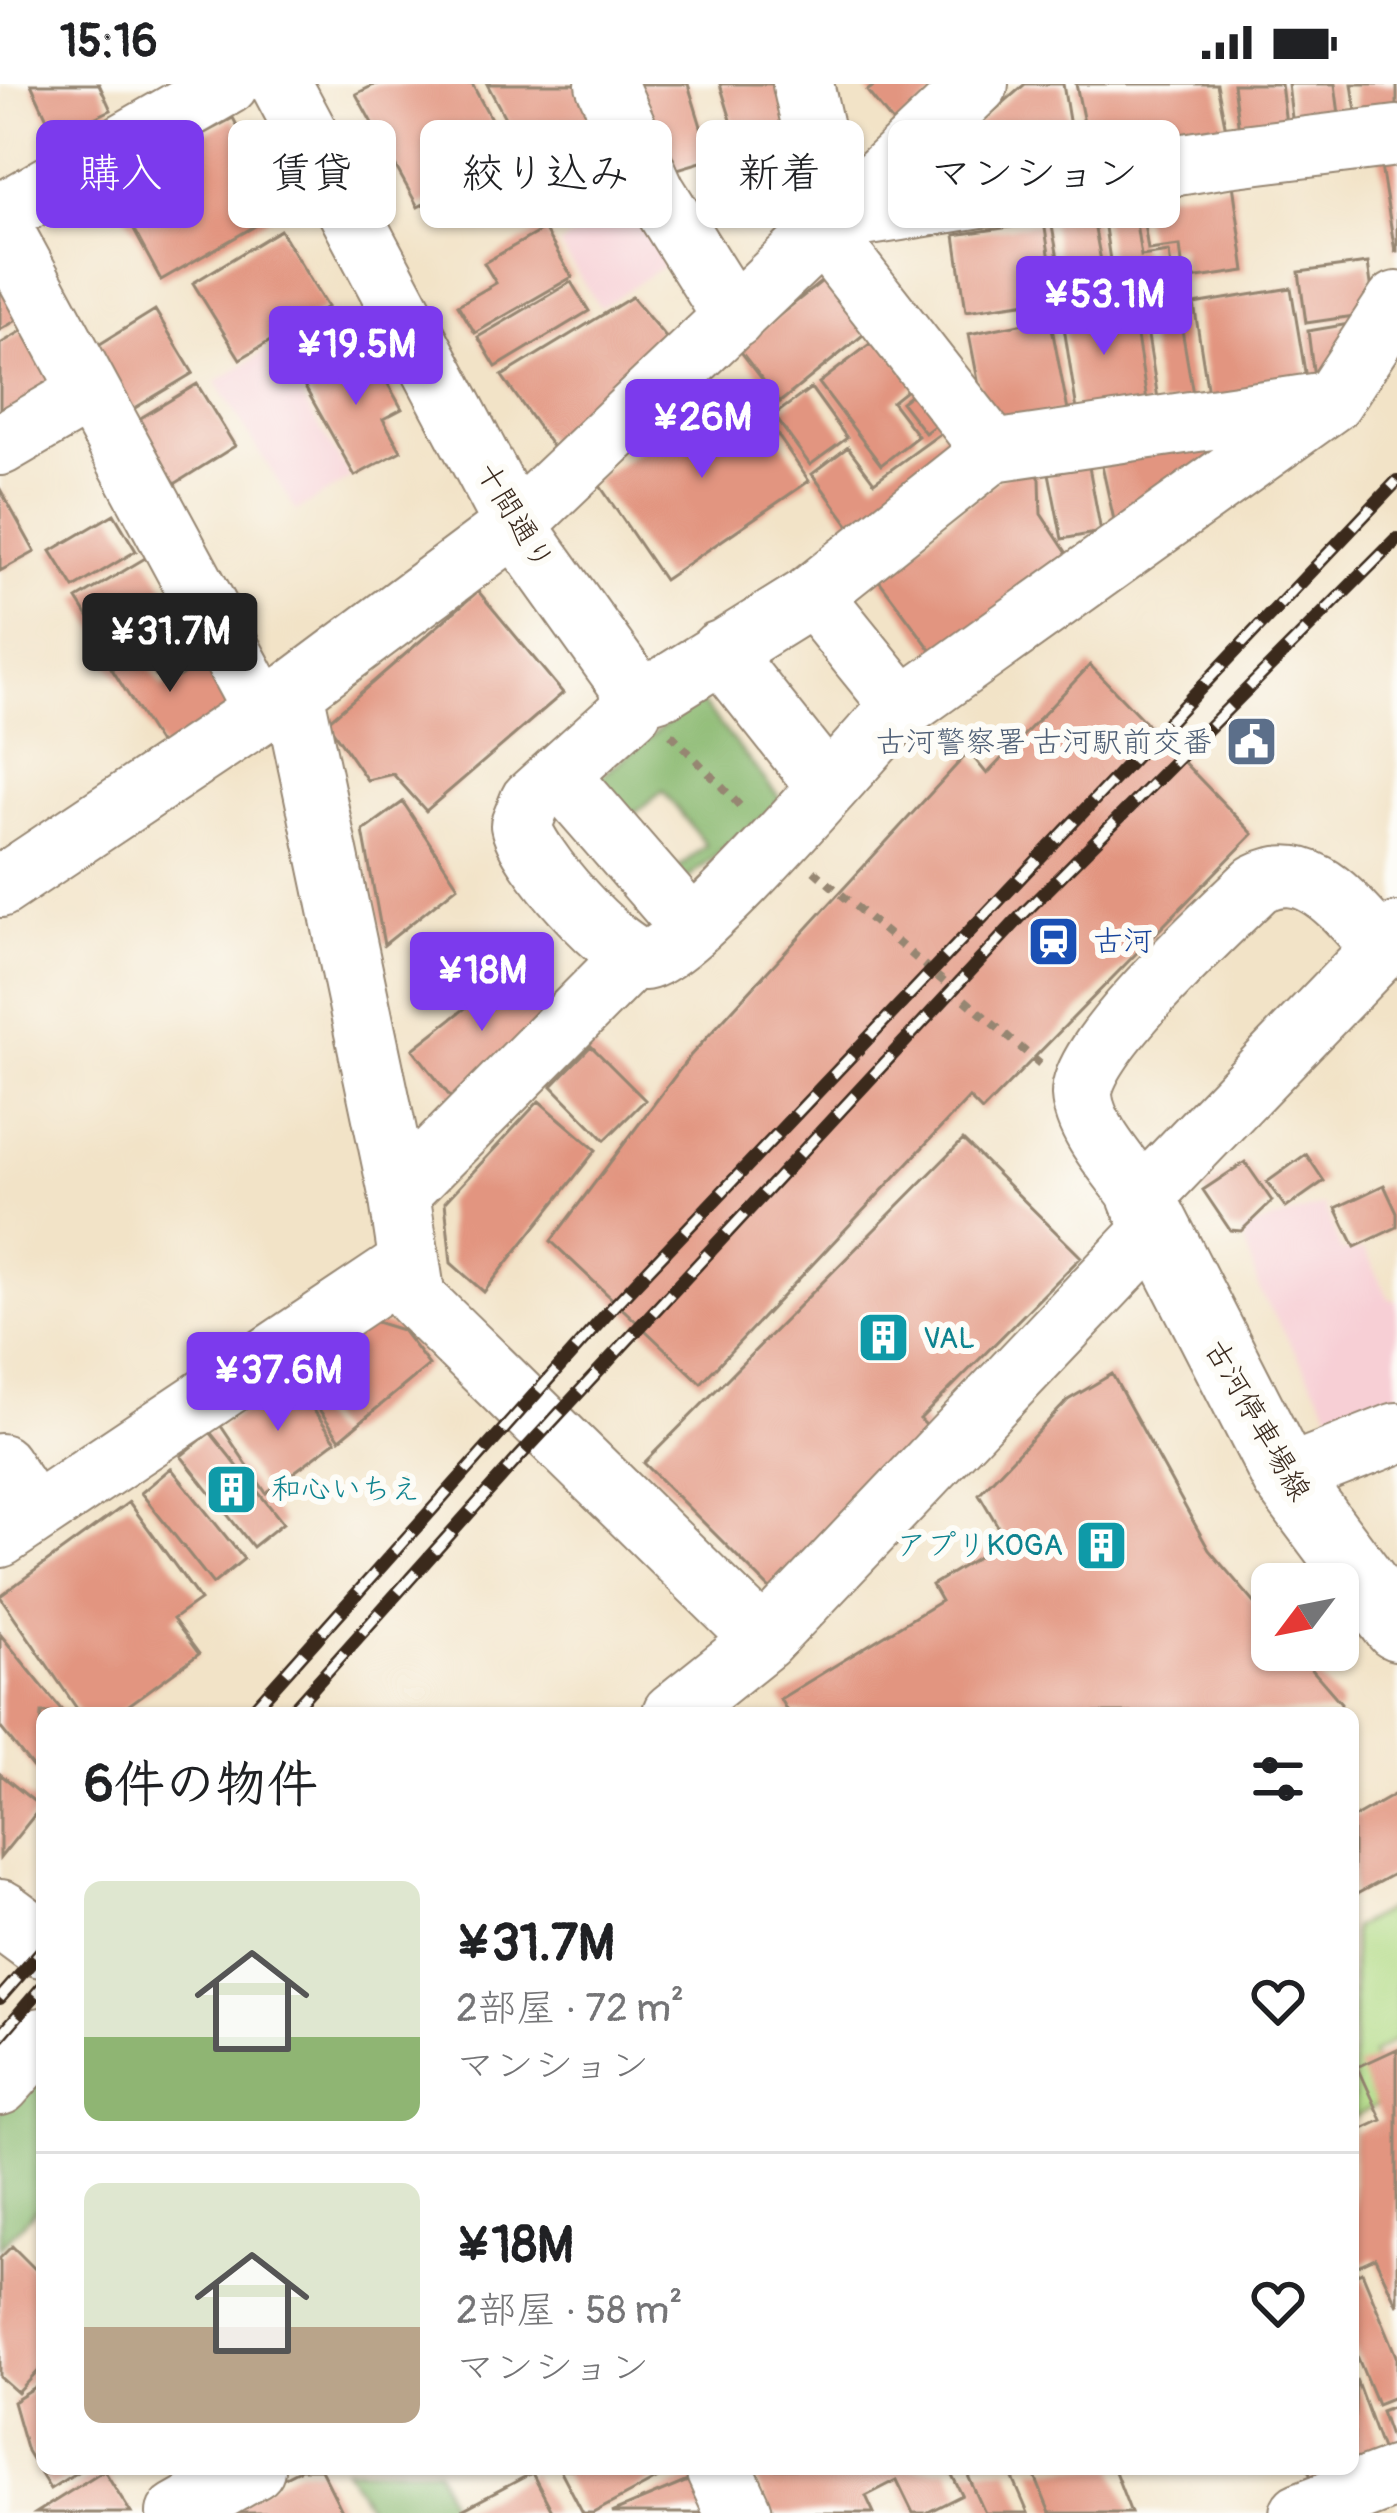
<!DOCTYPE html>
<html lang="ja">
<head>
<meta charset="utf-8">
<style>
  body { margin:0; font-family:Pangolin,"Klee One",sans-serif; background:#f2f2f2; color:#202124; height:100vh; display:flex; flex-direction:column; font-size:45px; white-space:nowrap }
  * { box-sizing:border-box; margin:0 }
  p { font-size:39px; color:#757577 }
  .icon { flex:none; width:66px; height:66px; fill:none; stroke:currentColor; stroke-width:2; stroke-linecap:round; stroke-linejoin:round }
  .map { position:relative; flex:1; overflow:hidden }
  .sheet { position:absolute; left:36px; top:1623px; width:1323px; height:768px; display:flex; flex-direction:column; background:#fff; border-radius:18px; box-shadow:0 3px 9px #0004 }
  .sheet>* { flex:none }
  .top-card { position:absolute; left:36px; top:36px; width:1326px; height:108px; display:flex; gap:24px }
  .needle { width:78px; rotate:238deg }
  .buttons { position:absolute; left:1251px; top:1479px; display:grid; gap:24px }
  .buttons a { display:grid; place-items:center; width:108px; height:108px; border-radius:18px; background:#fff; box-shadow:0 3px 9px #0004; font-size:60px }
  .price { position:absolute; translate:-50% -102px; padding:0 27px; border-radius:12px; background:#7c3aed; color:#fff; font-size:39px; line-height:78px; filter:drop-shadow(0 3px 6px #0008) }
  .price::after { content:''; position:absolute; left:50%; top:72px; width:36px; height:27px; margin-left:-18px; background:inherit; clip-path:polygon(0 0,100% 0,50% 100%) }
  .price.current { background:#222; color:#fff }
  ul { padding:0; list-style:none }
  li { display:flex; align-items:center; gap:36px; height:300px; padding:0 48px }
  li+li { border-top:3px solid #e0e0e0 }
  li span { display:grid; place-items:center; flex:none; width:336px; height:240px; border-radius:18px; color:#555 }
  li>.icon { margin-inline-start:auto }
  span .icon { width:144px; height:144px; fill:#fffc; stroke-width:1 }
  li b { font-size:51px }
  h2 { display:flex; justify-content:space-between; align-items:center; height:144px; padding:0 48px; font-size:51px }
  .pill { padding:0 42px; border-radius:18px; background:#fff; box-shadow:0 3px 9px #0004; font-size:42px; line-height:108px }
  .pill.current { background:#7c3aed; color:#fff }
  .status { display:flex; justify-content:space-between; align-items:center; height:84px; padding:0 60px; background:#fff; direction:ltr }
  .status svg { height:33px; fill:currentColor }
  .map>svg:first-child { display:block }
  .built { fill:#f7cfd5 }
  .green { fill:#b1da85; stroke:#768252; stroke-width:3 }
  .forest { fill:#8cba72; stroke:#647248; stroke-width:3 }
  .building { fill:#e29580 }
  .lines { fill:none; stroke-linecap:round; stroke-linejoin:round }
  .minor-casing { stroke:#968672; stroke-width:64 }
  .major-casing { stroke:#968672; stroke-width:70 }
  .path { stroke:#968672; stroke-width:8; stroke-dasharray:9 9; stroke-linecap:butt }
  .minor { stroke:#fff; stroke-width:60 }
  .major { stroke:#fff; stroke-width:66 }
  .rail-casing { stroke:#3b2a1e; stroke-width:14 }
  .rail { stroke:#fdfcf7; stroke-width:9; stroke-dasharray:27; stroke-linecap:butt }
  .labels { text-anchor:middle; stroke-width:12; stroke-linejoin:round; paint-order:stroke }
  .street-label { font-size:30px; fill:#3b2a1e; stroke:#fdfcf7 }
  .service-label { font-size:30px; fill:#4e5e75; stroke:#fdfcf7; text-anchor:end }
  .transit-label { font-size:30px; fill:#164399; stroke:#fdfcf7; text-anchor:start }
  .culture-label { font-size:30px; fill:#0d838f; stroke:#fdfcf7; text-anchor:start }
</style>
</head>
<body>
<div class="status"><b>15:16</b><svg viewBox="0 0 49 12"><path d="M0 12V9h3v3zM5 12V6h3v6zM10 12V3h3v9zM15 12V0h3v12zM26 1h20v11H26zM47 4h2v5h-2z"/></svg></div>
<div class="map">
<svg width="1397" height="2429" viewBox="0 0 1397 2429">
  <rect width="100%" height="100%" fill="#fdfcf7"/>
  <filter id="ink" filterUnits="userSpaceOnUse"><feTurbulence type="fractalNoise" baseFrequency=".00833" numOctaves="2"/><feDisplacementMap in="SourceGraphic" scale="24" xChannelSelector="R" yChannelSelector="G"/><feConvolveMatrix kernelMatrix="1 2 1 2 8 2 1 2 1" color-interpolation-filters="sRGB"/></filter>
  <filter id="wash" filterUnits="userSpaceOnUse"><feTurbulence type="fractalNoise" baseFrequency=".004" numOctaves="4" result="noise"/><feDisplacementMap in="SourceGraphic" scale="48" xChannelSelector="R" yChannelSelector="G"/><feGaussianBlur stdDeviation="2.7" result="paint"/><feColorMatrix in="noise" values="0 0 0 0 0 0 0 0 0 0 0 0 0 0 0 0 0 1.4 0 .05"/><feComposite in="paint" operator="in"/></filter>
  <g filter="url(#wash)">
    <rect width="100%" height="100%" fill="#f2e3c7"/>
    <path class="built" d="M633,112L674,175L600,224L559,161Z
      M271,264L351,394L296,427L216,298Z
      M1324,1121L1341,1167L1365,1166L1389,1214L1397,1217V1337L1348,1359L1260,1207L1241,1147Z"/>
    <path class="green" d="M1397,1821V1955L1371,1971L1388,2015L1353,2033V1844Z"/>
    <path class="forest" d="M698,614L783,718L680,801L671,790L706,761L663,707L624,738L593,699Z
      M42,1978V2120L0,2163V2024Z
      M345,2385H437L453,2429H372Z"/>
    <g id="blocks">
      <path class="building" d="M31,0H99L111,26L55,52Z
        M376,0H472L496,44L483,50L499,79L418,123L356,10Z
        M487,0H587L606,36L528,77Z
        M622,0H688L711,75L651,93Z
        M720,0H786L806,63L745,82Z
        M876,0H948L896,43L867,7Z
        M1025,0H1063L1074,67L897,111Z
        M1076,0H1217L1228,56L1093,82Z
        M1233,0H1281L1287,48L1240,54Z
        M1288,0H1335L1341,45L1294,51Z
        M1352,0H1397V36L1358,41Z
        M233,34L283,126L161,196L109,100Z
        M1397,62V167H1395L1378,64Z
        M1233,100L1245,187L1184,196L1180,162L1148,166L1140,113Z
        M1133,119L1141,172L1169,168L1175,215L1138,221L1135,206L1115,209L1102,124Z
        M1091,124L1107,209L1066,216L1050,132Z
        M1044,138L1056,214L966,227L955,151Z
        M544,145L572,193L475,249L458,221L496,199L484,179Z
        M280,146L327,223L240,275L193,199Z
        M0,178L29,229L0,246Z
        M1368,179L1375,229L1306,239L1299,188Z
        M831,190L873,243L780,318L738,264Z
        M571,198L589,227L496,283L478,253Z
        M1291,204L1308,306L1210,322L1194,220Z
        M632,213L679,269L556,368L502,292Z
        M1131,214L1148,323L1078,333L1061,224Z
        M1178,222L1194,316L1159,321L1144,227Z
        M155,226L193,289L130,327L92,265Z
        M1050,234L1068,327L987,343L969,250Z
        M1367,237L1315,301L1308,247Z
        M35,239L75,305L0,338V260Z
        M880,252L916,299L892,318L918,352L881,381L819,299Z
        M365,259L402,325L383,335L401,367L355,392L301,296Z
        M741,297L809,397L664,496L596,396Z
        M925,299L948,332L925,349L901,318Z
        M197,300L235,362L173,401L134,338Z
        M811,304L847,354L810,381L774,331Z
        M1297,335L1118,454L1098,364Z
        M952,341L972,368L857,452L812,390L848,363L874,398Z
        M1087,372L1101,448L1062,455L1047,379Z
        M1027,373L1040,395L1041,430L1078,486L940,578L878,495Z
        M0,405L35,468L0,487Z
        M114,430L136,467L74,504L51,467Z
        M147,473L201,562L159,588L132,543L105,559L77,515Z
        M478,507L563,609L426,727L393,690L367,696L327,638Z
        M129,549L163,603L208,574L238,622L165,669L101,568Z
        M1090,581L1253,750L982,1027L969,1014L701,1299L551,1157L690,972L953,685L969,668L987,690Z
        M403,718L458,802L384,861L363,747Z
        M514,886L552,935L451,1014L413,965Z
        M591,962L645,1016L605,1056L552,1002Z
        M539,1017L596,1066L484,1208L451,1179L445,1118Z
        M963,1056L1081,1173L920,1335L930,1345L771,1506L644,1379Z
        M1306,1070L1324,1097L1286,1124L1267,1098Z
        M1245,1078L1272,1117L1241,1147L1230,1146L1203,1106Z
        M1384,1101L1397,1129V1143L1355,1163L1336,1124Z
        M360,1233L402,1246L429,1281L340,1355L292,1287Z
        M1112,1290L1209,1466L1272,1539V1566H1295L1341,1619L1339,1629H788L780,1615L941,1517L932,1501L1006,1456L979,1410L1068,1316Z
        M289,1292L336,1357L266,1409L221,1342Z
        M210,1348L283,1439L253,1463L181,1372Z
        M171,1384L244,1475L213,1500L141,1409Z
        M129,1418L200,1516L173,1535L199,1570L118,1629H80L0,1512Z
        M0,1550L64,1629H42L38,1690L0,1643Z
        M0,1690L41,1723L0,1774Z
        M1397,1709V1788L1353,1812V1734Z
        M1397,1965V2221L1375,2174L1353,2184V2050L1382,2036L1358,1983Z
        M12,2162L42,2192V2283L18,2309L0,2293V2174Z
        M1362,2188L1397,2272V2312L1377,2320L1353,2262V2192Z
        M1356,2295L1387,2378L1315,2405L1308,2385H1353Z
        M37,2303L42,2311V2385H82L50,2405L27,2367L13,2318Z
        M1397,2321V2368H1396L1381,2327Z
        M301,2385H321L343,2429H214Z
        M560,2385H675L593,2429H583Z
        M749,2385H949L962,2411L926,2429H913L897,2396L866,2412L874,2429H772Z
        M965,2385H1009L1028,2429H985Z
        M1032,2385H1114L1131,2429H1050Z
        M104,2386L131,2429H36Z
        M532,2389L553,2429H466L464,2425Z
        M697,2393L713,2429H611Z"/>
    </g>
  </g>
  <g filter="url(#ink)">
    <use href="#blocks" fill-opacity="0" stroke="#968672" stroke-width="3"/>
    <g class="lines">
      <defs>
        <path id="minor" d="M281,0L515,441L629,600L631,626L531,716L521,741C527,774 612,869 645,876C687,869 853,674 892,632L893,611L825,527L807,515L664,604L648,609L629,600
          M606,0L655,108L734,234
          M803,0L843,175L993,367
          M0,131L228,0
          M833,137L1227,73L1397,52
          M0,141L263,627
          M0,361L89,309
          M807,515L993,367L1320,319
          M720,567L827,702
          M293,607L399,1109L415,1214L764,1556
          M892,632L1332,317L1397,218
          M559,691L691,843
          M0,803L293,607L515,441L978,0
          M1382,863C1346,827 1312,772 1257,800C1219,837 1080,964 1082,1011C1084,1046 1123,1086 1142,1114L1397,849
          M399,1109L633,873
          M0,1380L33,1430
          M1285,1393L1397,1349
          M0,1453L409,1179
          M673,1629L764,1556L1156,1144
          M0,2001L42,1954
          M177,2429L254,2385
          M1300,2429L1397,2392"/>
        <path id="major" d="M1142,1114L1285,1393L1397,1543
          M0,1829L42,1860
          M719,2385L739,2429"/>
      </defs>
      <use href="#minor" class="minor-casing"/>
      <use href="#major" class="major-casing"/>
      <path class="path" d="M671,650L744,726
        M814,787L1040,980"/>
      <use href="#minor" class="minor"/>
      <use href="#major" class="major"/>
      <defs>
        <path id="rail" d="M250,1629L613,1223L1397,397
          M290,1629L519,1373L1023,830L1397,455
          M0,1914L42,1866
          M0,1952L42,1903"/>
      </defs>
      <use href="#rail" class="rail-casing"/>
      <use href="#rail" class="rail"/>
    </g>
  </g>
  <defs>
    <symbol id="civic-square" viewBox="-11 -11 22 22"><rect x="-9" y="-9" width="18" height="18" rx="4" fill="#5c6f8a" stroke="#fdfcf7"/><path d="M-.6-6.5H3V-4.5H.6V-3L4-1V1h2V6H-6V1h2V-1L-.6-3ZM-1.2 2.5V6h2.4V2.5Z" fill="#fff"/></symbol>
    <symbol id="station-square" viewBox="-11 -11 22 22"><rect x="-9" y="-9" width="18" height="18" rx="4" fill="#1a4fb4" stroke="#fdfcf7"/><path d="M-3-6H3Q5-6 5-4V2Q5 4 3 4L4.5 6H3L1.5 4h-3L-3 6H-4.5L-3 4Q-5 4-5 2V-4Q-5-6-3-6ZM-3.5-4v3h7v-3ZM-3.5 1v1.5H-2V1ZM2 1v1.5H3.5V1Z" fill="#fff"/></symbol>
    <symbol id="building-square" viewBox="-11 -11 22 22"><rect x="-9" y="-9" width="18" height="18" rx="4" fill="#0f9aa8" stroke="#fdfcf7"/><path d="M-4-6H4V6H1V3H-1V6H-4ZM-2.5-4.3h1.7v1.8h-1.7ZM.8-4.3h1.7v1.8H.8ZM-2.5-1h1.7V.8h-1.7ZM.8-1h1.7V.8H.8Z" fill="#fff"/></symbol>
  </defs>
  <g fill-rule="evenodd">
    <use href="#civic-square" x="1222" y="628" width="59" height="59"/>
    <use href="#station-square" x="1024" y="828" width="59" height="59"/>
    <use href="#building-square" x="854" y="1224" width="59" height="59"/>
    <use href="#building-square" x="202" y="1376" width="59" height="59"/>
    <use href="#building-square" x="1072" y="1432" width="59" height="59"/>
  </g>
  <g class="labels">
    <g class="street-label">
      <text transform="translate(515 432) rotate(59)" y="10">十間通り</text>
      <text transform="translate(1258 1336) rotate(60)" y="10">古河停車場線</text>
    </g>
    <g class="service-label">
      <text x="1212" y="668">古河警察署 古河駅前交番</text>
    </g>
    <g class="transit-label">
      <text x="1093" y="867">古河</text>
    </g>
    <g class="culture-label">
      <text x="923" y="1264">VAL</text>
      <text x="271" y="1415">和心いちえ</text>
      <text x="1063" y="1471" text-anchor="end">アプリKOGA</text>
    </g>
  </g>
</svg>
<div class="buttons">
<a><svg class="needle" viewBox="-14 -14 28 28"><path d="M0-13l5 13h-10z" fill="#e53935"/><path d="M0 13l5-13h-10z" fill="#757577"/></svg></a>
</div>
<b class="price" style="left:1104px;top:274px">¥53.1M</b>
<b class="price" style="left:356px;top:324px">¥19.5M</b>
<b class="price" style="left:702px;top:397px">¥26M</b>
<b class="price current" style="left:170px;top:611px">¥31.7M</b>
<b class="price" style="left:482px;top:950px">¥18M</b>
<b class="price" style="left:278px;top:1350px">¥37.6M</b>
<div class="top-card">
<a class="pill current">購入</a>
<a class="pill">賃貸</a>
<a class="pill">絞り込み</a>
<a class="pill">新着</a>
<a class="pill">マンション</a>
</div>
<section class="sheet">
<h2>6件の物件<svg class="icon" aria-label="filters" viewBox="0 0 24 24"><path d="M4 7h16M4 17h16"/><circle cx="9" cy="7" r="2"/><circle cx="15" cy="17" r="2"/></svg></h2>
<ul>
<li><span style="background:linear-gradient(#dfe7d0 65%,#8fb573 0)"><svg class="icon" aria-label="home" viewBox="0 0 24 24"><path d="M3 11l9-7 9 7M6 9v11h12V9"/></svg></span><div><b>¥31.7M</b><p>2部屋 · 72 m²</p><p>マンション</p></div><svg class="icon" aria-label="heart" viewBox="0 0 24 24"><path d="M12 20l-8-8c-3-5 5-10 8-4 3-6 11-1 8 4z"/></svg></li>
<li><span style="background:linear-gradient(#dfe7d0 60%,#b9a48a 0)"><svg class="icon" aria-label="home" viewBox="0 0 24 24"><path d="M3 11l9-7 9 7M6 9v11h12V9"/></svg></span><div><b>¥18M</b><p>2部屋 · 58 m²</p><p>マンション</p></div><svg class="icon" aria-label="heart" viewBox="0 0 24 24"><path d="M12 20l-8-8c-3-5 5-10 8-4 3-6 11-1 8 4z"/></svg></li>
</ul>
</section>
</div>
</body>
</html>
